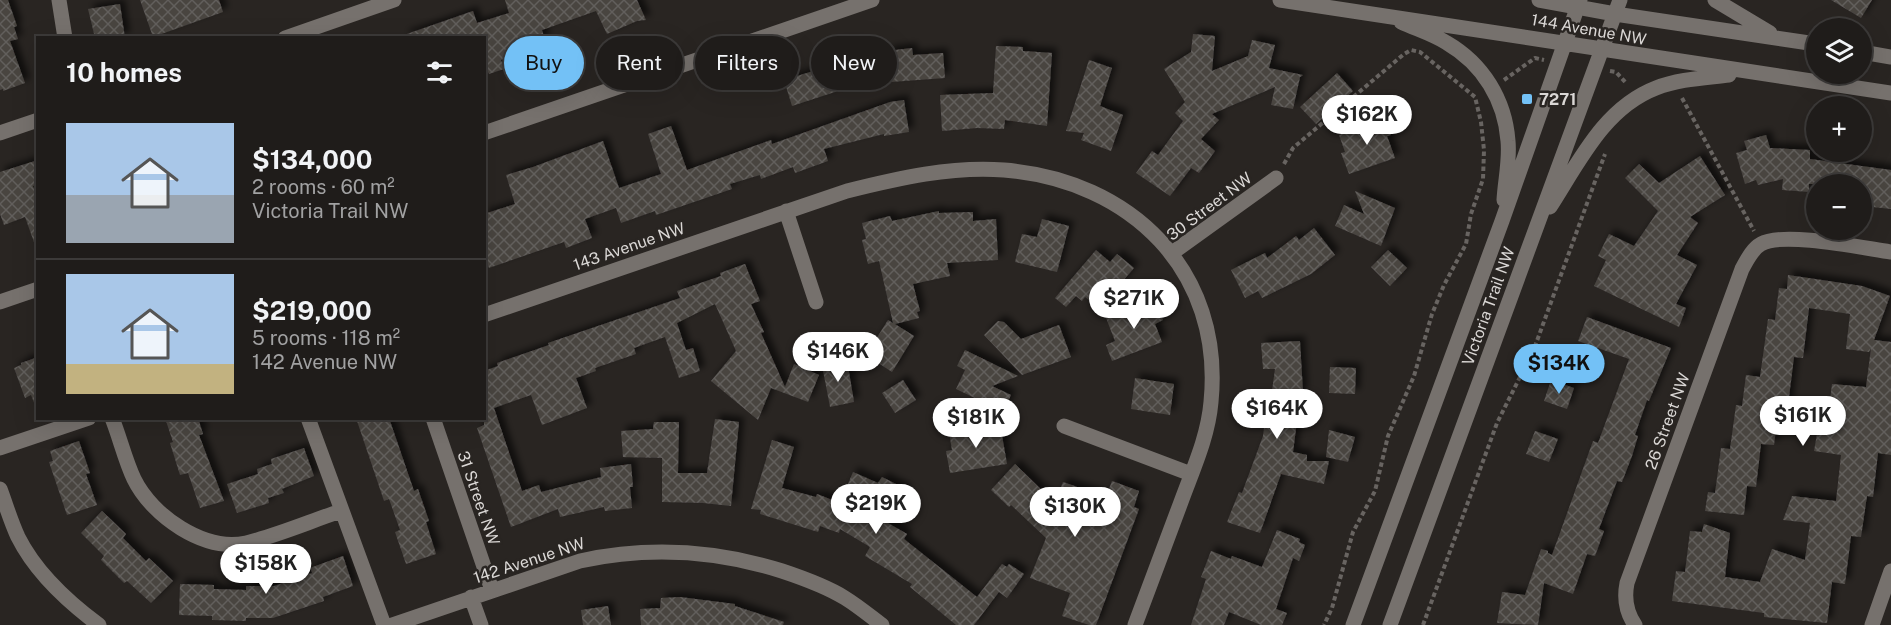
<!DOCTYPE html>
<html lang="en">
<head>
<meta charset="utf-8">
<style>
  body { margin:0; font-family:"Public Sans",sans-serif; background:#2c2927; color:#f1f3f6; height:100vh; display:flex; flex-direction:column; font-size:22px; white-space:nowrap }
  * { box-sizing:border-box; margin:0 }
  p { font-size:20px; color:#a1a1a2 }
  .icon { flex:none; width:33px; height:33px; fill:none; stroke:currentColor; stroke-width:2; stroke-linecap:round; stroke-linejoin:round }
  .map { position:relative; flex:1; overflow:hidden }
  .panel { position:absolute; left:36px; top:36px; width:450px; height:384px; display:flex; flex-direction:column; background:#1f1c1a; border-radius:0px; box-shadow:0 6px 24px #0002,0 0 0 2px #3c3a39 }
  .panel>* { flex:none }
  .top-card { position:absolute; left:504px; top:36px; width:570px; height:54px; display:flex; gap:12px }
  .tools { position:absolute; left:1806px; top:18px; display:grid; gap:12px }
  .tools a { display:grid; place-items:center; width:66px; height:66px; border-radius:50%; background:#1f1c1a; box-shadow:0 6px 24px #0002,0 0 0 2px #3c3a39; font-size:30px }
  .price { position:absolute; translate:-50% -51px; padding:0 14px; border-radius:21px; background:#fff; color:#222; font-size:20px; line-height:39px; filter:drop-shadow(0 2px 3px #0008) }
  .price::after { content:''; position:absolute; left:50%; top:36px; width:18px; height:14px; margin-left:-9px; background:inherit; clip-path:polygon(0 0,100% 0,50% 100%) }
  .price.on { background:#73c1f6; color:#111 }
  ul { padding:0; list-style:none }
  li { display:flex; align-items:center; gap:18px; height:150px; padding:0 30px }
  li+li { border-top:2px solid #3c3a39 }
  li span { display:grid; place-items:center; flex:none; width:168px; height:120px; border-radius:0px; color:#555 }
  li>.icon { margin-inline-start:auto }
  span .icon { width:72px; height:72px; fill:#fffc; stroke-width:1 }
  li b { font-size:26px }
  h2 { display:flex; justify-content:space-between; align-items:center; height:72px; padding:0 30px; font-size:26px }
  .tag { padding:0 21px; border-radius:27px; background:#1f1c1a; box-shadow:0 6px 24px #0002,0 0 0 2px #3c3a39; font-size:21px; line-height:54px }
  .tag.on { background:#73c1f6; color:#111 }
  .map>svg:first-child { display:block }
  .building { fill:url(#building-cross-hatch); fill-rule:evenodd; filter:url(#shadow) }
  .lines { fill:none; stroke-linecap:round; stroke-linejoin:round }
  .path { stroke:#686461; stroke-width:4; stroke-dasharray:4.5 3; stroke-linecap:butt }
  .street { stroke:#76716d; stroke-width:15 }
  .secondary { stroke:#76716d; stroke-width:15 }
  .poi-dot { fill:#73c1f6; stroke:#292522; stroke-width:2 }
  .labels { text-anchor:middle; stroke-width:5; stroke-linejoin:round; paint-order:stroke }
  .street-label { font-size:16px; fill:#dad7d5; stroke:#292522 }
  .poi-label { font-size:16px; font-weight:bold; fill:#dad7d5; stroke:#292522; text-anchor:start }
</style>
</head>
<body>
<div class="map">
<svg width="1891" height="625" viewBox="0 0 1891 625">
  <defs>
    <pattern id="building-cross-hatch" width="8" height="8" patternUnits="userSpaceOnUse" patternTransform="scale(1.5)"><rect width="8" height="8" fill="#484441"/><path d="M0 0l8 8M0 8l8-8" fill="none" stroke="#625e5c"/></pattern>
    <filter id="shadow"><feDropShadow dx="5" dy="-5" stdDeviation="3" flood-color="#0009"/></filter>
  </defs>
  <rect width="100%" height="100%" fill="#292522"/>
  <path class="building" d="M0,0H8L17,26L14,27L18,39L10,41L25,83L3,91V89L0,90Z
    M140,0H219L223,12L153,37Z
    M505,0H637L646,20L637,21L607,34L596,11L542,30L545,40L528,46L529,51L501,60L504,69L489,74L484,65V38H404V35L473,11L477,23L509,13Z
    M1831,0H1872L1861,18Z
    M120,4L125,38H95L88,9Z
    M1193,34L1215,36L1212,71L1248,56L1252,40L1275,45L1269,68L1303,75L1300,77L1293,109L1271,105L1275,87L1212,114L1219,120L1201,139L1215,151L1199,173L1191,168L1170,196L1136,173L1152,151L1158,155L1183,121L1175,113L1185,102L1164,69L1191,52Z
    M996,46L1023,47V51L1052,53L1047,126L1005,120L1004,129L977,128L942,131L940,95L993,93Z
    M912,48L913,55L943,53L945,78L891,82L887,51Z
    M1089,60L1112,68L1100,106L1123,115L1111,151L1081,140L1084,133L1066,131Z
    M833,65L841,90L792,106L784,80Z
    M1337,73L1353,91L1316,124L1300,107Z
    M904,100L909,132L884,136V134L824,149L828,161L795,173L793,167L761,179L760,175L730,184L732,189L656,215L655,211L621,223L616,208L585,219L592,238L566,248L564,242L489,268L484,256V214L515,204L506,175L533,167L603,141L619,188L661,174L648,134L671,126L687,170L771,140L772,144L890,102Z
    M1385,118L1391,135L1387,136L1395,158L1349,174L1341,153L1345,152L1339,135Z
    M1766,135L1770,148L1810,150V159L1891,170V209L1863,206L1865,184H1809V192L1782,190L1783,179L1758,185L1756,180L1745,184L1736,153L1747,150L1744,141Z
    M1700,156L1725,195L1690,217L1698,223L1677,255L1697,265L1676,304L1686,308L1679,327L1594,286L1606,260L1598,256L1609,234L1634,246L1658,211L1625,178L1639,164L1659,183Z
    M38,160V184L33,186L38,200V245H35L25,217L4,225L0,214V172Z
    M1355,191L1395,208L1381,246L1335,226L1344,205L1364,214Z
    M939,211V213L973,212V221L996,219L998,260L947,263L950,276L913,284L920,311L917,312L919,318L895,324L914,336L892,372L866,355L888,320L893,323L879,261L868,264L862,240L866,239L862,223L890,216L892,221Z
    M1042,219L1069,226L1057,272L1015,262L1022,234L1037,237Z
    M1314,228L1335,255L1311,274L1262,298L1258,291L1245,298L1231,270L1265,253L1267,258L1296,236L1299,240Z
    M1096,250L1110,262L1117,254L1134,268L1099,308L1085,297L1082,301L1076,296L1066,307L1055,298Z
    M1388,250L1407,268L1390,286L1371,267Z
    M745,264L760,301L751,304L764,332L761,333L785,387L794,364L819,375L808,402L771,388L758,420L711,381L736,351L715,304L677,323L686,350L693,348L700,371L679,378L665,337L634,348L636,354L595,368L596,371L576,378L587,408L542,425L531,395L494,408L522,491L539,485L541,492L601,477L600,468L631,464L633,487H630L632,508L605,511L604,507L560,517L558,509L511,527L477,428L484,425V371L498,366L497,363L549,345L548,343L680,298L677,291L721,276L720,273Z
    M1788,275L1862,286L1890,296L1874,340L1891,342V455L1878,453L1873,497L1867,496L1861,537L1851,536L1845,584L1832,582L1827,623L1764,617V613L1672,601L1676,571L1685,572L1690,531L1702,532L1704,524L1730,533L1725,577L1760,582L1772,549L1805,560L1810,523L1783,520L1792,496L1836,501L1841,455L1814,451L1817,434L1776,429L1774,445L1761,444L1756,487L1747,486L1744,515L1705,511L1708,492L1715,493L1721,448L1730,449L1736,405L1742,406L1746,375L1760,377L1768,319L1775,320L1779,288L1787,289ZM1809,308L1850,314L1846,349L1869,352L1871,348L1866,387L1832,384L1829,409L1788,405L1794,357L1803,358Z
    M1155,300L1163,320L1155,324L1162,342L1112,361L1106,345L1115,341L1106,318Z
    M1587,317L1671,348L1649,401L1647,400L1635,435L1638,436L1632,456L1622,482L1617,481L1599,529L1604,531L1595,556L1587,554L1573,594L1544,583L1538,625L1497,623L1502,592L1525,595L1541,549L1548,551V553L1552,555L1593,441L1598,443L1629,359L1578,341Z
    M998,321L1004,322L1021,339L1059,325L1071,357L1022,375L984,335Z
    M1300,341L1303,392L1301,391L1293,452L1307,455V461H1329L1324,484L1281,474L1260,533L1227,522L1239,492L1242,493L1263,436L1266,412H1269L1275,369H1263L1261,343Z
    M965,350L1018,376L992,386L1011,395L1002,414L980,404L981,401L956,389L965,370L957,366Z
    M38,357V404L35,405L31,395L25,398L14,368L21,365V363Z
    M847,360L854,402L830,407L822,365Z
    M1330,367L1356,368L1355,394L1329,393Z
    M1135,378L1174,384L1170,415L1131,409Z
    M903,380L916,400L895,413L882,393Z
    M1551,380L1574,388L1567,409L1544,401Z
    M165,418H198L203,434L199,435L224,501L200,508L188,473L180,475L170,443L173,442Z
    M356,418H389L414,491L418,489L429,521L426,522L436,554L406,564L395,532L400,530L389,499L384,501Z
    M715,419L739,422L731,506L703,503L662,502V458L623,457L621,431L653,429L654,422H679L678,473H707Z
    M1000,424L1007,464L950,473L946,451L952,450L949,432Z
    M1329,430L1355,437L1348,462L1326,457Z
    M1535,431L1558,439L1549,462L1526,454Z
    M772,440L794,447L782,488L816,497L817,494L840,503L853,472L878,483L882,477L906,489L888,523L907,534L904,539L977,597L1002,564L1007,567L1009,564L1024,574L1007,598L999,592L974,625H956L910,587L912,584L865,556L870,547L840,529L839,533L820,526L818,532L760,514L761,510L751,509Z
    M79,441L90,473L86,474L97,505L67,515L49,462L53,461L50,451Z
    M304,448L314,476L282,489L284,493L268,498L269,503L237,513L227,484L258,474L257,469L272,464L271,459Z
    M1015,464L1055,503L1063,482L1106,497L1112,481L1139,491L1134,507L1139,509L1096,625H1089L1062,616L1070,593L1030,578L1046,538L1011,505L1009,507L991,490Z
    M102,511L126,534L123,538L146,561L149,558L173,581L151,603L127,581L124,583L101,560L104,556L81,533Z
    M1277,530L1300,539L1299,542L1305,545L1299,561L1293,558L1276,609L1287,613L1282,625H1261L1229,612L1224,625H1191L1206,579L1201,577L1211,551L1231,559L1232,556L1262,567Z
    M343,556L353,586L323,597L324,601L273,618H246V621L212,620V616L179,615L180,584L214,585V589L246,590V586H274L312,573L310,568Z
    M680,597L735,604V606L784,622L783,625H641L640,609L660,608L661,598Z
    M608,606L611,625H583L581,610Z"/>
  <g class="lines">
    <path class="path" d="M1610,71L1616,72L1627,84
      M1504,80L1535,58L1544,60
      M1682,98L1754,231
      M1284,164L1293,148L1404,54L1411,50L1420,52L1475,97L1481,122L1484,150L1483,179L1471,214L1466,244L1444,285L1432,314L1414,376L1388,436L1375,491L1353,532L1332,608L1324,625
      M1423,625L1497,423L1534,349L1605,154"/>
    <path class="street" d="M59,0L65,38
      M285,38L394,0
      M0,133L38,120
      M786,211L816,302
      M1172,253L1276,178
      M484,315L847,191C899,178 951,166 1004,170C1131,180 1224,271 1211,402C1208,437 1193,469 1181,502C1166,543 1150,584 1135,625
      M112,418C120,438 125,460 134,479C152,516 204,552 246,543C276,536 311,521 341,511
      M308,418L384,625
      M433,418L492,590
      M1064,426L1191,474
      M0,448L89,418
      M0,489C6,505 11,522 18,537C36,573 68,602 99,625
      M471,597L481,625
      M392,625L580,561C649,546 715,550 782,571C803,578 826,586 845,598C858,606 870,616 882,625
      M1635,625C1626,612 1624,598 1627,583L1742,269C1747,260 1752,249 1761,244C1783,231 1863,248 1891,252
      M1872,625L1891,571"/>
    <path class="secondary" d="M1280,0C1484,30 1687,63 1891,93
      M1539,0L1615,14L1816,44
      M1715,0L1770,33
      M1401,22C1416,29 1433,34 1447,43C1483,64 1505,100 1508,141C1510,160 1505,181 1504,200
      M1862,52L1891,57
      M484,133L872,0
      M1550,207C1579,162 1604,108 1656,88C1679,79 1705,78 1729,75
      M0,302L38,289
      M1353,625L1502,221L1580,0
      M1390,625L1620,0"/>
  </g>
  <rect class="poi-dot" x="1521" y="93" width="12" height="12" rx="3"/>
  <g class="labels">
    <g class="street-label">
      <text transform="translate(1589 29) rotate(10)" y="6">144 Avenue NW</text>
      <text transform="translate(1209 206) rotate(-37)" y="6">30 Street NW</text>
      <text transform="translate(629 246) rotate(-19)" y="6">143 Avenue NW</text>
      <text transform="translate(1488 306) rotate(-70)" y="6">Victoria Trail NW</text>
      <text transform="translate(1667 421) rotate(-70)" y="6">26 Street NW</text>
      <text transform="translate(479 498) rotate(71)" y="6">31 Street NW</text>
      <text transform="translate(529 560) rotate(-18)" y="6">142 Avenue NW</text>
    </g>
    <g class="poi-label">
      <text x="1539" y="105">7271</text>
    </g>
  </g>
</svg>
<div class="tools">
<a><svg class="icon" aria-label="layers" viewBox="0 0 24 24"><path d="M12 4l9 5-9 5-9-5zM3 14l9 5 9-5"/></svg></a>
<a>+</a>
<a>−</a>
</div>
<b class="price" style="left:1367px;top:146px">$162K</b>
<b class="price" style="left:1134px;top:330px">$271K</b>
<b class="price" style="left:838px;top:383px">$146K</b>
<b class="price on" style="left:1559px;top:395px">$134K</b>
<b class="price" style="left:1277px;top:440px">$164K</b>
<b class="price" style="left:1803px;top:447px">$161K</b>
<b class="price" style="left:976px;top:449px">$181K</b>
<b class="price" style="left:876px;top:535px">$219K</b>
<b class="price" style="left:1075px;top:538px">$130K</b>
<b class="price" style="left:266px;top:595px">$158K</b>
<div class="top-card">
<a class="tag on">Buy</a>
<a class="tag">Rent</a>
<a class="tag">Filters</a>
<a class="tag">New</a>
</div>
<section class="panel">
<h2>10 homes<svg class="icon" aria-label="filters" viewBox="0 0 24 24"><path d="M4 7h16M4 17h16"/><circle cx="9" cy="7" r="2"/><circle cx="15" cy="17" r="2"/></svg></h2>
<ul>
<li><span style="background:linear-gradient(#a9c7e8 60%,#9aa5b1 0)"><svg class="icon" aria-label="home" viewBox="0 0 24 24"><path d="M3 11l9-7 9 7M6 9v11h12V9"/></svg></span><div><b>$134,000</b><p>2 rooms · 60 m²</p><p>Victoria Trail NW</p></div></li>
<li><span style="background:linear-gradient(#a9c7e8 75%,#c2b280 0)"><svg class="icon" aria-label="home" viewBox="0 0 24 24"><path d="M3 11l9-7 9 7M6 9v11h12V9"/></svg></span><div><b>$219,000</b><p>5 rooms · 118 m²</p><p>142 Avenue NW</p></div></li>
</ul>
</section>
</div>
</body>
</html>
